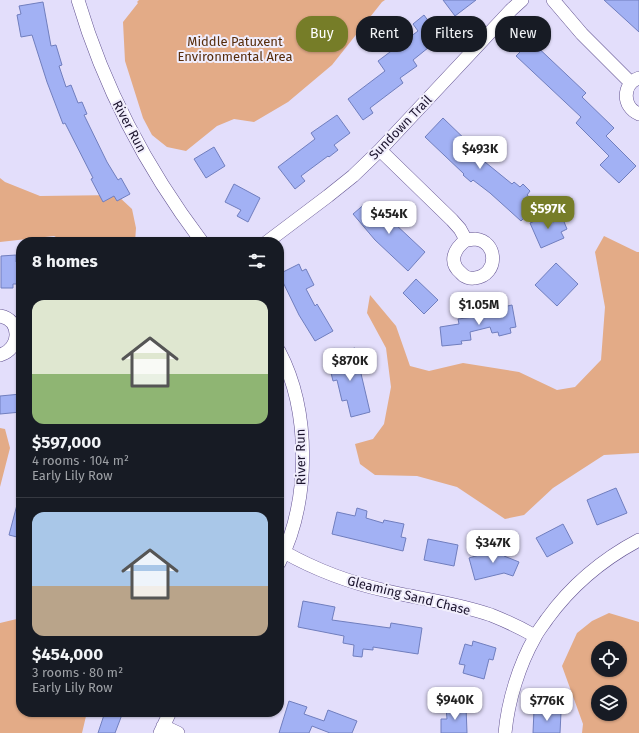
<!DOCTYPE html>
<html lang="en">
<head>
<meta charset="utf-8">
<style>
  body { margin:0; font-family:"Fira Sans",sans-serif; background:#242831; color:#f1f3f6; height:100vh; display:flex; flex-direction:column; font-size:15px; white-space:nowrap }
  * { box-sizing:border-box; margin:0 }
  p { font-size:13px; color:#9ea1a6 }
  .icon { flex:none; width:22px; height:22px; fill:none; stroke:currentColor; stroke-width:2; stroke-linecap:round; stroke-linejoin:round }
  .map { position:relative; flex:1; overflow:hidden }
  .side { position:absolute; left:16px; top:237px; width:268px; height:480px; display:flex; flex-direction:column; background:#171b24; border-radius:16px; box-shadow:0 1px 3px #0004 }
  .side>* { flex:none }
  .banner { position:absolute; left:296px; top:16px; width:283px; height:36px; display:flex; gap:8px }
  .controls { position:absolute; left:591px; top:641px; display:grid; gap:8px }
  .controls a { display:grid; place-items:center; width:36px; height:36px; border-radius:50%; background:#171b24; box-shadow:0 1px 3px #0004; font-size:20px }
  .price { position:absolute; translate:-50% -34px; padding:0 9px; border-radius:8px; background:#fff; color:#222; font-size:13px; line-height:26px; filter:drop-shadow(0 1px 2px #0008) }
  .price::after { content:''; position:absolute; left:50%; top:24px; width:12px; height:9px; margin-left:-6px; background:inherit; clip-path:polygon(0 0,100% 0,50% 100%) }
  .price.current { background:#767d28; color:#fff }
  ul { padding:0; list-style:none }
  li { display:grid; align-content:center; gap:8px; height:212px; padding:0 16px }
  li+li { border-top:1px solid #363941 }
  li span { display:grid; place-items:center; height:124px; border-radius:12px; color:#555 }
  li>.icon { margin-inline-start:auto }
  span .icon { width:72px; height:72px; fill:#fffc; stroke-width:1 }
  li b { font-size:17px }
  h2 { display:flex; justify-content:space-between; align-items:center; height:48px; padding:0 16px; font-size:17px }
  .pill { padding:0 14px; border-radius:16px; background:#171b24; box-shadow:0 1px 3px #0004; font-size:14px; line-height:36px }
  .pill.current { background:#767d28; color:#fff }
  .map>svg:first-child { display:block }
  .green { fill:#e3ab87; fill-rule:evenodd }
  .building { fill:#a2b1f4; stroke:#707ebe }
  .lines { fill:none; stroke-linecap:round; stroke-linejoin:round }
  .minor-casing { stroke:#625291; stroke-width:14 }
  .minor { stroke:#fff; stroke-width:13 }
  .labels { text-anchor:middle; stroke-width:4; stroke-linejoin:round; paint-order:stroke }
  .park-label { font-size:13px; fill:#562c0b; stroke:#f0edfc }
  .street-label { font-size:13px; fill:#1b142d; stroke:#f0edfc }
</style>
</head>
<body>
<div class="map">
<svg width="639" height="733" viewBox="0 0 639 733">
  <rect width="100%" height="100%" fill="#e3defb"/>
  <path class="green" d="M139,0H385L382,2L332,65L288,102L254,122L234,119L217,126L186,151L167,147L152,135L143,118L125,61L123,22L138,3L137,2Z
    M0,178L5,182L40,196L117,195L132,209L136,228L135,242H66L54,236L0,242Z
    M604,236L637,252H639V453L604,455L553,488L524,515L505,519L457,487L417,476L375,475L360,464L355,444L373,439L384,424L391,387L386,348L367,313L370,295L396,326L410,366L429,371L463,363L519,372L557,390L575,387L601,360L605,307L595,252Z
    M0,428L5,429L10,448L0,487Z
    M609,613L639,622V733H582L583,724L562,666L577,633L592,621ZM598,648H620V670H598ZM598,692H620V714H598Z
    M21,618V712H87L82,733H0V623Z"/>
  <path class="building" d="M443,0H476L455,16Z
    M604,0H639V32Z
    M43,2L51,46L56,45L62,65L59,66L66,87L71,85L78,103L82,102L87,114L84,115L107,162L118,180L121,178L130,194L117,201L114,196L103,202L91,179L93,178L65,123L63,124L47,82L32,35L21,37L17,15L21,14L19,6Z
    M424,15L429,22L431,20L444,35L413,60L417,66L400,78L403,83L370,108L373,113L363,120L348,99L385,71L378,61L418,31L413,24Z
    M531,41L586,93L582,97L614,128L606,136L636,166L619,183L600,165L609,156L576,123L581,117L516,56Z
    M337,115L350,133L334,145L338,150L329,157L328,156L301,176L305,181L295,189L278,167L315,139L311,133Z
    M443,118L472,146L469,149L512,184L514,182L520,187L523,184L530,191L527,195L537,204L521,221L490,193L473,180L471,182L463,175L464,174L425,137Z
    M214,147L225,166L206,178L194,159Z
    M234,184L260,198L248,222L237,216L241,210L225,202Z
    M367,202L375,211L382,204L396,221L394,223L425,252L408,271L375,240L353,214Z
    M549,215L553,222L562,217L567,229L561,232L564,238L541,248L530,223Z
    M16,255V262H21V284H13V288H1V256Z
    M556,263L578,284L557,306L535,285Z
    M299,264L302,271L306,269L314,285L306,289L315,306L317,304L333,331L315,341L299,315L279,274Z
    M416,279L438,300L424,314L403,293Z
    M512,305L516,327L510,328L511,333L499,336L498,332L492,333L490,327L470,332L471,340L461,341L462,344L442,346L440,327L459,324L458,319L482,316L481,312Z
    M355,348L370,412L351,417L347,400L342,401L337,380L333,381L330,369L336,368L332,354Z
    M21,394V412L0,414V396Z
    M616,488L627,513L597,525L587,500Z
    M18,501H21V538L9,535Z
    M357,508L367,511L366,518L383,523L384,520L404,524L401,537L406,538L403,551L332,534L337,512L355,516Z
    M563,524L573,543L547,557L536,538Z
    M428,539L458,545L454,566L424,560Z
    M500,542L504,556L519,562L513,576L504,573L475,580L469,558L492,551L490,545Z
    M303,601L335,607L332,620L390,628L391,623L422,628L418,654L373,647V650L363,649L362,657L353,656L354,645L343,643L344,636L298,627Z
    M473,641L496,648L493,660L489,659L484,679L463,673L465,665L459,664L465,644L472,646Z
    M289,701L307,707L304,714L324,721L328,710L357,721L352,733H330L312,726L309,733H279Z
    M466,706L467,733H441V719H447L446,707Z
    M534,710L561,712L560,733H533Z
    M105,712H123L115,733H98Z"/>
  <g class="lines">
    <defs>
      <path id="minor" d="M78,0C104,88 147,169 202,242
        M553,0L582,34L631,83
        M639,78C622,84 622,107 639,114
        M380,150L452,220L460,229L466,240C469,240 472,239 475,239C498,241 499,275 475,278C470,279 464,277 461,273C448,262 454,249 466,240
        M267,242L328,196L353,176L380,150L511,10L522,0
        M0,316C22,320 21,349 0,355
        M279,351C311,412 310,502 279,563
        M284,552C316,570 351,583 387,591C421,599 457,603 491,615C506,621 521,628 535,636
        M163,726L178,733
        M160,733L170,712
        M505,733C508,701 519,665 535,637C538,631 543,625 547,619C571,586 603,559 639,540"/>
    </defs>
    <use href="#minor" class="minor-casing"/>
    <use href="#minor" class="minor"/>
  </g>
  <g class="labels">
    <g class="park-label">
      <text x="235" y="46">Middle Patuxent<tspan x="235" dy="15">Environmental Area</tspan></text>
    </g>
    <g class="street-label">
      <text transform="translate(130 126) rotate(62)" y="5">River Run</text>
      <text transform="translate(400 127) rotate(-46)" y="5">Sundown Trail</text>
      <text transform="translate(300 457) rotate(-91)" y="5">River Run</text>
      <text transform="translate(409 595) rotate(14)" y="5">Gleaming Sand Chase</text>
    </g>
  </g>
</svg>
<div class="controls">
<a><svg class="icon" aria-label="locate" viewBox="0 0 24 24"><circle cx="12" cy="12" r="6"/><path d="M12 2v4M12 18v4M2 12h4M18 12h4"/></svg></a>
<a><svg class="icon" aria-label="layers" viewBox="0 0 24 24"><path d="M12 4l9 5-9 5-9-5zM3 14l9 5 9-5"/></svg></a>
</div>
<b class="price" style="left:480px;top:170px">$493K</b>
<b class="price current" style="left:548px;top:230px">$597K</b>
<b class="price" style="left:389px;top:235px">$454K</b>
<b class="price" style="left:479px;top:326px">$1.05M</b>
<b class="price" style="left:350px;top:382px">$870K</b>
<b class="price" style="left:493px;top:564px">$347K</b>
<b class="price" style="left:455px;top:721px">$940K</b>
<b class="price" style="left:547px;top:722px">$776K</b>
<div class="banner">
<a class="pill current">Buy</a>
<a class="pill">Rent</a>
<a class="pill">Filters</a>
<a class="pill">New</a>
</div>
<section class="side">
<h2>8 homes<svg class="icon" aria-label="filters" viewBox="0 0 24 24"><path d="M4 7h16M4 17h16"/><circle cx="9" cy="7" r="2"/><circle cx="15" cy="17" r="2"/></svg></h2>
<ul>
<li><span style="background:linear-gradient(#dfe7d0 60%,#8fb573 0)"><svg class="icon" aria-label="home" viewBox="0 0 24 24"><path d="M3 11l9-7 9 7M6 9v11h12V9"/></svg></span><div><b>$597,000</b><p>4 rooms · 104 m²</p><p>Early Lily Row</p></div></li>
<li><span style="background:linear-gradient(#a9c7e8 60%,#b9a48a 0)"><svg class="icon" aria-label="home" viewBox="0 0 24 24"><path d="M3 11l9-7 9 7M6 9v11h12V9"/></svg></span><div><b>$454,000</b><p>3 rooms · 80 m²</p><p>Early Lily Row</p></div></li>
</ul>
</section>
</div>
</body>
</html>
